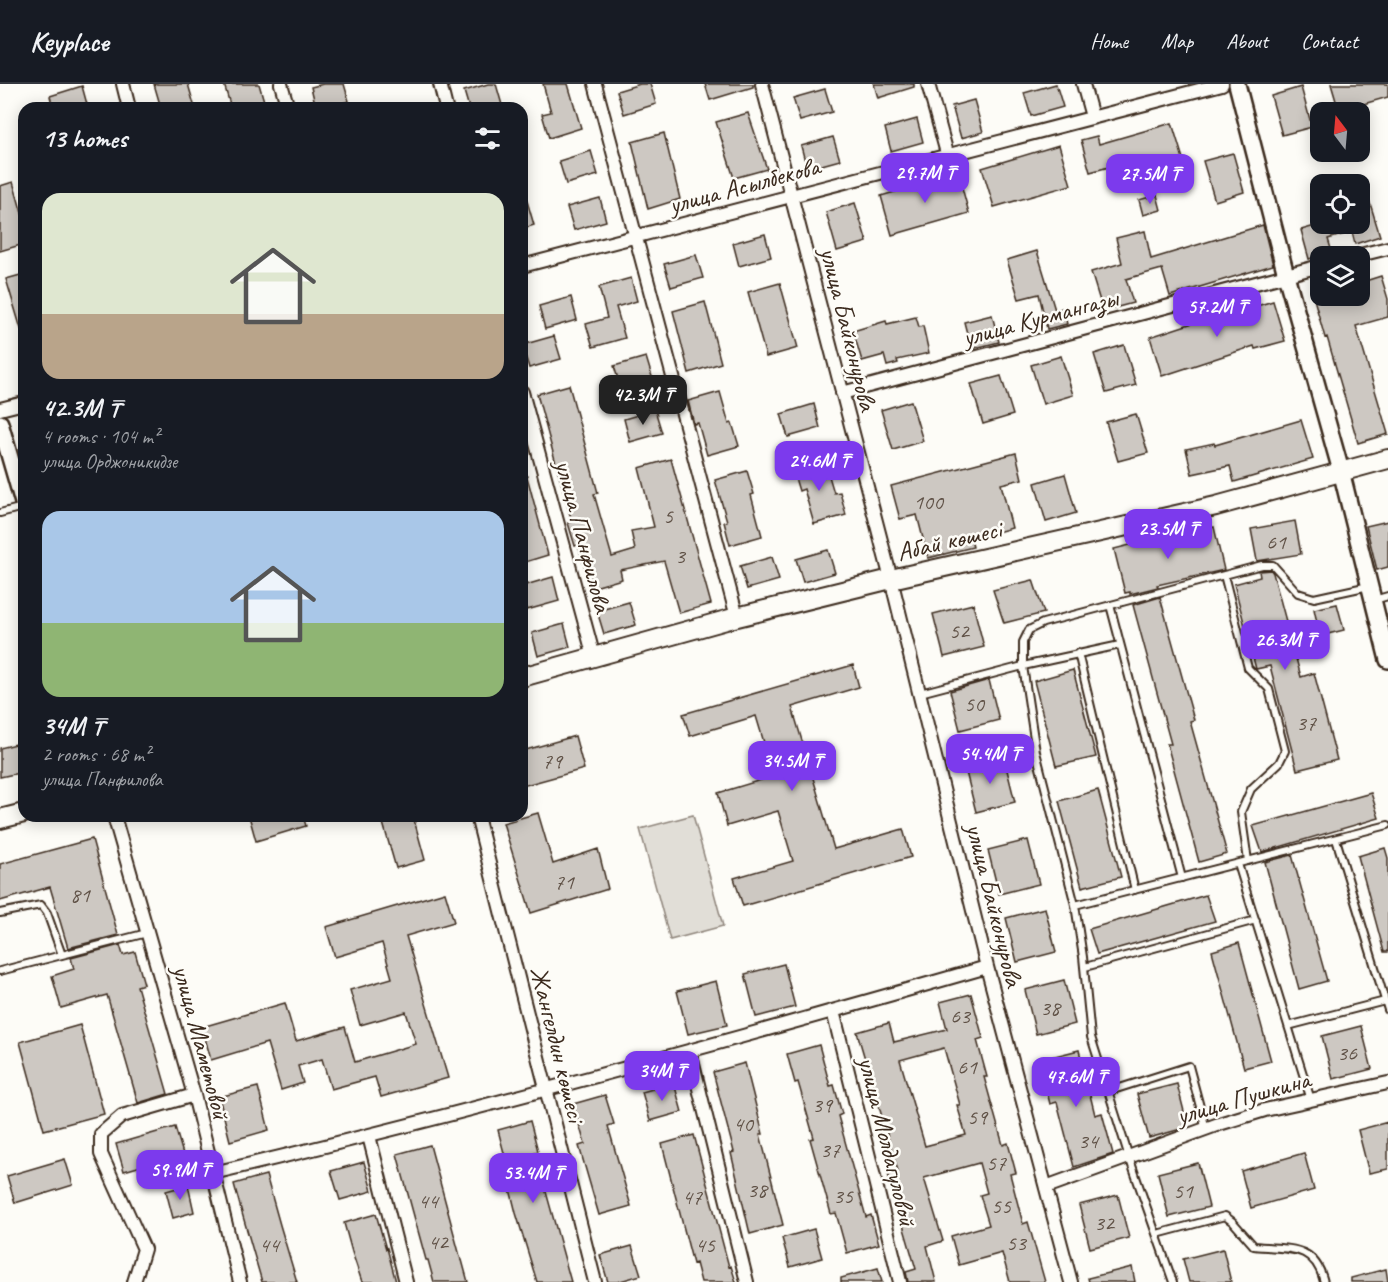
<!DOCTYPE html>
<html lang="en">
<head>
<meta charset="utf-8">
<style>
  body { margin:0; font-family:Caveat,sans-serif; background:#242831; color:#f1f3f6; height:100vh; display:flex; flex-direction:column; font-size:22px; white-space:nowrap }
  * { box-sizing:border-box; margin:0 }
  p { font-size:20px; color:#9ea1a6 }
  .icon { flex:none; width:33px; height:33px; fill:none; stroke:currentColor; stroke-width:2; stroke-linecap:round; stroke-linejoin:round }
  .map { position:relative; flex:1; overflow:hidden }
  .side { position:absolute; left:18px; top:18px; width:510px; height:720px; display:flex; flex-direction:column; background:#171b24; border-radius:18px; box-shadow:0 3px 15px #0003 }
  .side>* { flex:none }
  .needle { width:39px; rotate:344deg }
  .buttons { position:absolute; left:1310px; top:18px; display:grid; gap:12px }
  .buttons a { display:grid; place-items:center; width:60px; height:60px; border-radius:12px; background:#171b24; box-shadow:0 3px 15px #0003; font-size:30px }
  .price { position:absolute; translate:-50% -51px; padding:0 14px; border-radius:12px; background:#7c3aed; color:#fff; font-size:20px; line-height:39px; filter:drop-shadow(0 2px 3px #0008) }
  .price::after { content:''; position:absolute; left:50%; top:36px; width:18px; height:14px; margin-left:-9px; background:inherit; clip-path:polygon(0 0,100% 0,50% 100%) }
  .price.active { background:#222; color:#fff }
  ul { padding:0; list-style:none }
  li { display:grid; align-content:center; gap:12px; height:318px; padding:0 24px }
  li span { display:grid; place-items:center; height:186px; border-radius:18px; color:#555 }
  li>.icon { margin-inline-start:auto }
  span .icon { width:108px; height:108px; fill:#fffc; stroke-width:1 }
  li b { font-size:26px }
  h2 { display:flex; justify-content:space-between; align-items:center; height:72px; padding:0 24px; font-size:26px }
  header { display:flex; align-items:center; gap:36px; box-sizing:border-box; height:84px; padding:0 30px; background:#171b24; border-bottom:2px solid #363941 }
  header strong { font-size:28px }
  nav { display:flex; gap:33px; margin-inline-start:auto; font-size:21px }
  .map>svg:first-child { display:block }
  .green { fill:#e1ded7; stroke:#8e847a; stroke-width:1.5 }
  .building { fill:#cdc8c2; stroke:#3b2a1e; stroke-width:1.5; fill-rule:evenodd }
  .lines { fill:none; stroke-linecap:round; stroke-linejoin:round }
  .service-casing { stroke:#3b2a1e; stroke-width:10 }
  .minor-casing { stroke:#3b2a1e; stroke-width:16 }
  .tertiary-casing { stroke:#3b2a1e; stroke-width:20 }
  .secondary-casing { stroke:#3b2a1e; stroke-width:22 }
  .service { stroke:#fdfcf7; stroke-width:6 }
  .minor { stroke:#fdfcf7; stroke-width:12 }
  .tertiary { stroke:#fdfcf7; stroke-width:15 }
  .secondary { stroke:#fdfcf7; stroke-width:18 }
  .labels { text-anchor:middle; stroke-width:5; stroke-linejoin:round; paint-order:stroke }
  .number-label { font-size:22px; fill:#605247 }
  .street-label { font-size:26px; fill:#3b2a1e; stroke:#fdfcf7 }
</style>
</head>
<body>
<header>
<strong>Keyplace</strong>
<nav><a>Home</a><a>Map</a><a>About</a><a>Contact</a></nav>
</header>
<div class="map">
<svg width="1388" height="1198" viewBox="0 0 1388 1198">
  <rect width="100%" height="100%" fill="#fdfcf7"/>
  <filter id="ink" filterUnits="userSpaceOnUse"><feTurbulence type="fractalNoise" baseFrequency=".0167" numOctaves="2"/><feDisplacementMap in="SourceGraphic" scale="12" xChannelSelector="R" yChannelSelector="G"/><feConvolveMatrix kernelMatrix="1 2 1 2 8 2 1 2 1" color-interpolation-filters="sRGB"/></filter>
  <g filter="url(#ink)">
    <path class="green" d="M693,731L723,842L670,856L640,745Z"/>
    <path class="building" d="M154,0H188L195,24H161Z
      M224,0H259L266,24H231Z
      M323,0H344L349,17L326,24H316L311,3Z
      M488,0H496L502,21L491,24H469L464,7Z
      M543,0H568L581,44L549,54L542,30L551,28Z
      M640,0H650L656,20L624,30L617,7Z
      M705,0H753V3L710,16Z
      M874,0H914V3L878,14Z
      M1056,0L1063,23L1031,32L1024,9Z
      M1331,0H1388V13L1339,27Z
      M82,2L88,24H53L50,12Z
      M1301,3L1312,43L1282,51L1271,12Z
      M825,5L832,28L800,37L793,14Z
      M974,16L983,48L961,54L952,22Z
      M748,29L767,85L734,94L716,38Z
      M917,35L923,58L891,67L885,44Z
      M1172,39L1184,78L1132,93L1128,78L1090,88L1081,56L1097,52L1099,60Z
      M664,49L680,115L648,125L632,58Z
      M833,53L840,76L807,85L801,62Z
      M1059,61L1071,101L994,123L982,84Z
      M591,67L598,91L566,100L559,77Z
      M1233,69L1244,108L1215,117L1203,77Z
      M958,89L969,129L892,151L881,112Z
      M1359,93H1362L1380,152L1355,160L1352,148L1328,155L1332,168L1309,175L1301,146L1322,140H1359Z
      M13,98L24,136V160L0,167V102Z
      M522,110H525L534,141L522,145Z
      M1157,111L1161,126L1143,131L1139,116Z
      M600,114L606,137L574,146L567,123Z
      M855,119L867,158L837,167L826,128Z
      M1263,141L1273,181L1170,212L1162,185L1126,195L1133,219L1103,227L1091,188L1122,179L1116,154L1145,147L1151,175Z
      M765,150L771,173L739,182L733,159Z
      M1037,167L1055,226L1063,224L1067,240L1047,245L1039,210L1019,215L1007,176Z
      M696,171L703,194L671,203L664,180Z
      M24,190V244L21,245L6,195Z
      M1381,192L1388,215V233L1356,242L1388,350L1358,359L1327,253L1325,254L1314,215L1325,212H1359V199Z
      M631,194L637,217L616,223L625,254L593,263L586,240L607,234L599,203Z
      M780,199L798,264L766,273L748,208Z
      M571,213L577,236L545,245L539,222Z
      M1273,217L1285,257L1255,265L1254,262L1162,292L1150,253L1223,229L1224,232Z
      M705,218L721,279L689,289L673,227Z
      M992,231L999,258L971,265L964,238Z
      M916,233L919,243L923,242L929,269L897,276L898,279L887,282L884,271L862,277L853,247L886,237L887,240Z
      M554,252L561,275L529,284L522,261Z
      M1124,261L1136,301L1106,309L1094,270Z
      M1061,272L1073,311L1043,320L1031,281Z
      M646,273L653,296L621,305L614,282Z
      M1001,292L1013,331L983,340L971,300Z
      M569,301L598,409L594,410L612,473L635,466L631,447L654,443L639,384L671,375L711,520L679,529L664,477L620,486L622,495L591,504L578,461L575,462L568,439L572,438L537,310Z
      M720,308L729,340L732,339L739,362L707,371L698,339L694,340L688,317Z
      M911,317L923,357L893,366L881,326Z
      M814,320L820,344L788,353L781,330Z
      M655,326L662,349L630,358L624,335Z
      M1136,330L1148,369L1118,377L1106,338Z
      M1301,336L1313,375L1234,398L1230,382L1192,390L1186,365L1214,359L1215,361Z
      M1016,369L1022,395L1001,400L1012,444L971,455L973,463L928,474L917,431L900,435L891,402Z
      M824,375L834,409L840,408L846,431L814,440L804,405L799,407L792,384Z
      M525,385L548,471L522,479V386Z
      M747,387L754,410L751,411L762,452L730,461L724,438L727,437L715,396Z
      M1065,390L1076,429L1046,438L1035,399Z
      M1295,437L1301,470L1257,477L1251,445Z
      M1388,437V483L1377,486L1366,442Z
      M1214,443L1224,486L1157,501L1158,503L1130,510V508L1125,509L1114,465L1154,455V458Z
      M828,466L835,489L803,498L796,475Z
      M772,473L779,496L747,505L740,482Z
      M1271,486L1273,489L1301,593L1314,589L1337,676L1297,686L1270,582L1256,585L1234,500L1260,493L1259,487Z
      M553,493L559,517L527,526L522,502Z
      M1033,496L1044,529L1004,539L993,506Z
      M1160,513L1194,636L1190,637L1227,770L1199,778L1167,660H1171L1133,521Z
      M629,518L636,541L604,550L597,527Z
      M973,520L984,563L944,573L933,530Z
      M1337,520L1344,546L1320,552L1314,525Z
      M564,540L570,563L538,572L532,549Z
      M853,581L859,603L792,623L834,765L903,745L911,773L743,822L734,794L793,777L778,727L727,742L718,709L774,692L756,632L690,652L683,630Z
      M1073,586L1096,673L1056,682L1034,597Z
      M989,596L999,636L960,646L950,607Z
      M575,652L584,685L522,702V667Z
      M24,658V688L0,693V664Z
      M1004,674L1015,718L976,728L965,684Z
      M1098,706L1121,793L1082,803L1059,717Z
      M1371,709L1379,734L1262,768L1253,742Z
      M538,729L553,780L598,765L608,805L531,829L503,739Z
      M249,732H303L306,742L256,757Z
      M381,732H413L425,776L396,784Z
      M92,755L118,851L68,864L50,803L0,817V780Z
      M1028,756L1039,800L999,810L988,766Z
      M1385,764L1388,774V868H1384L1358,772Z
      M1292,771L1327,897L1299,905L1265,778Z
      M445,808L454,838L406,852L448,994L381,1013L375,993L331,1005L322,975L298,982L303,999L281,1006L267,959L211,976L202,943L285,919L296,957L345,943L355,978L416,960L406,928L360,941L350,906L392,894L382,859L335,873L326,843Z
      M1206,811L1215,837L1097,870L1089,845Z
      M1045,824L1056,868L1017,878L1006,834Z
      M1239,859L1271,977L1244,984L1212,867Z
      M120,861L123,871L135,868L144,900L137,902L168,1010L138,1019L107,911L61,924L52,892L74,885L71,874Z
      M784,880L795,923L756,933L745,890Z
      M1064,896L1075,940L1036,950L1025,906Z
      M716,897L727,941L688,950L677,907Z
      M971,910L983,954L977,956L987,993H984L1003,1061L1008,1059L1016,1089L1010,1090L1023,1140L1028,1138L1045,1198H1010L1002,1169L959,1181L951,1152L989,1141L980,1111L987,1109L979,1079L924,1094L943,1157L927,1162L936,1198H908L906,1188L916,1185L888,1090L898,1087L857,948L889,939L894,958L947,945L940,918ZM944,964L960,1021H957L966,1051L925,1062L900,976Z
      M80,941L104,1030L44,1046L20,958Z
      M1361,942L1372,985L1333,995L1322,952Z
      M819,961L830,1002L834,1001L842,1030L838,1032L866,1133L871,1131L879,1160L847,1169L836,1129L831,1130L810,1055L814,1054L798,998L795,999L787,970Z
      M1079,966L1095,1031L1102,1029L1113,1070L1074,1083L1057,1018L1050,1020L1039,976Z
      M745,979L763,1050H760L783,1141L750,1150L731,1069L734,1068L713,988Z
      M674,999L682,1028L650,1037L642,1008Z
      M1177,1000L1188,1043L1149,1054L1137,1010Z
      M258,1003L269,1046L230,1057L219,1013Z
      M605,1011L614,1040L608,1042L631,1122L599,1131L579,1062L585,1060L573,1020Z
      M530,1037L538,1067L535,1068L571,1198H537L516,1129L506,1089L509,1088L498,1046Z
      M1388,1038V1085L1369,1089L1358,1046Z
      M175,1043L183,1070L124,1087L116,1060Z
      M694,1051L729,1183L731,1182L736,1198H701L696,1179L693,1180L662,1060Z
      M430,1061L461,1176H462L468,1198H434L428,1176H426L397,1070Z
      M1304,1069L1314,1106L1251,1124L1241,1087Z
      M65,1075L73,1101L15,1119L7,1092Z
      M364,1078L372,1107L340,1116L331,1087Z
      M1198,1079L1209,1123L1169,1133L1158,1089Z
      M266,1091L280,1141L297,1198H262L242,1129L234,1100Z
      M188,1101L194,1128L173,1134L166,1107Z
      M1118,1111L1129,1154L1090,1164L1079,1121Z
      M376,1130L386,1165L387,1164L396,1198H362L352,1168L344,1139Z
      M814,1145L822,1174L790,1183L782,1154Z
      M632,1162L641,1191L617,1198H608L600,1171Z
      M1223,1165L1231,1198H1189L1183,1175Z
      M1132,1183L1135,1198H1089L1088,1194Z
      M878,1184L882,1198H841V1194Z
      M1386,1185L1388,1198H1351V1194Z"/>
    <g class="lines">
      <defs>
        <path id="service" d="M0,429L23,423
          M1224,491L1248,584L1269,605L1285,667L1279,679L1251,705L1241,728L1248,777
          M1374,516L1388,512
          M1110,521L1182,794
          M1078,569L1135,806
          M920,609L1023,582L1120,561
          M1336,755L1388,926
          M1238,780L1311,1016
          M1075,821L1388,741
          M0,829L41,821L47,829L62,871
          M1085,883L1256,836
          M0,887L147,849
          M1288,942L1385,917
          M1110,1007L1189,982L1206,1045
          M1157,1150L1225,1132L1233,1138L1254,1162C1286,1166 1314,1158 1324,1198
          M1173,1198L1129,1073L1091,953L1083,873L1075,821L1036,668L1023,582V558L1029,546L1043,539L1262,481H1273L1298,509L1314,514L1369,502"/>
        <path id="minor" d="M123,0L129,24
          M281,0L288,24
          M440,0L446,24
          M595,0L737,533
          M762,0L891,495L987,883L1071,1198
          M928,0L948,73
          M1083,0L1092,33
          M1356,172L1388,164
          M522,182L1222,0
          M522,308L594,573
          M842,309L1320,182
          M0,325L24,319
          M114,732L194,1011L240,1198
          M477,732L595,1198
          M833,927L900,1198
          M690,968L747,1198
          M369,1052L406,1198
          M213,1089C473,1028 730,957 987,883
          M1046,1103L1219,1040L1265,1026L1388,999
          M134,1198L144,1165L101,1070V1050L122,1032L194,1011"/>
        <path id="tertiary" d="M1237,0L1286,191L1341,387L1388,576
          M0,339L24,422"/>
        <path id="secondary" d="M522,593L737,533L891,495L1216,422L1388,375
          M0,735L24,729"/>
      </defs>
      <use href="#service" class="service-casing"/>
      <use href="#minor" class="minor-casing"/>
      <use href="#tertiary" class="tertiary-casing"/>
      <use href="#secondary" class="secondary-casing"/>
      <use href="#service" class="service"/>
      <use href="#minor" class="minor"/>
      <use href="#tertiary" class="tertiary"/>
      <use href="#secondary" class="secondary"/>
    </g>
  </g>
  <g class="labels">
    <g class="number-label">
      <text x="928" y="425">100</text>
      <text x="668" y="439">5</text>
      <text x="1276" y="465">61</text>
      <text x="680" y="479">3</text>
      <text x="959" y="554">52</text>
      <text x="974" y="627">50</text>
      <text x="1306" y="646">37</text>
      <text x="552" y="684">79</text>
      <text x="564" y="805">71</text>
      <text x="80" y="818">81</text>
      <text x="1050" y="931">38</text>
      <text x="960" y="939">63</text>
      <text x="1347" y="976">36</text>
      <text x="967" y="990">61</text>
      <text x="822" y="1028">39</text>
      <text x="977" y="1040">59</text>
      <text x="743" y="1047">40</text>
      <text x="1088" y="1064">34</text>
      <text x="830" y="1073">37</text>
      <text x="996" y="1086">57</text>
      <text x="757" y="1113">38</text>
      <text x="1183" y="1114">51</text>
      <text x="843" y="1119">35</text>
      <text x="692" y="1120">47</text>
      <text x="428" y="1124">44</text>
      <text x="1001" y="1129">55</text>
      <text x="1104" y="1146">32</text>
      <text x="438" y="1165">42</text>
      <text x="1016" y="1166">53</text>
      <text x="269" y="1168">44</text>
      <text x="705" y="1168">45</text>
    </g>
    <g class="street-label">
      <text transform="translate(744 101) rotate(-15)" y="9">улица Асылбекова</text>
      <text transform="translate(1040 233) rotate(-15)" y="9">улица Курмангазы</text>
      <text transform="translate(849 245) rotate(76)" y="9">улица Байконурова</text>
      <text transform="translate(584 452) rotate(75)" y="9">улица Панфилова</text>
      <text transform="translate(949 456) rotate(-13)" y="9">Абай көшесі</text>
      <text transform="translate(995 821) rotate(76)" y="9">улица Байконурова</text>
      <text transform="translate(202 958) rotate(75)" y="9">улица Маметовой</text>
      <text transform="translate(558 960) rotate(76)" y="9">Жангелдин көшесі</text>
      <text transform="translate(1243 1013) rotate(-16)" y="9">улица Пушкина</text>
      <text transform="translate(888 1057) rotate(76)" y="9">улица Молдагуловой</text>
    </g>
  </g>
</svg>
<div class="buttons">
<a><svg class="needle" viewBox="-14 -14 28 28"><path d="M0-13l5 13h-10z" fill="#e53935"/><path d="M0 13l5-13h-10z" fill="#9ea1a6"/></svg></a>
<a><svg class="icon" aria-label="locate" viewBox="0 0 24 24"><circle cx="12" cy="12" r="6"/><path d="M12 2v4M12 18v4M2 12h4M18 12h4"/></svg></a>
<a><svg class="icon" aria-label="layers" viewBox="0 0 24 24"><path d="M12 4l9 5-9 5-9-5zM3 14l9 5 9-5"/></svg></a>
</div>
<b class="price" style="left:925px;top:120px">29.7M ₸</b>
<b class="price" style="left:1150px;top:121px">27.5M ₸</b>
<b class="price" style="left:1217px;top:254px">57.2M ₸</b>
<b class="price active" style="left:643px;top:342px">42.3M ₸</b>
<b class="price" style="left:819px;top:408px">24.6M ₸</b>
<b class="price" style="left:1168px;top:476px">23.5M ₸</b>
<b class="price" style="left:1285px;top:587px">26.3M ₸</b>
<b class="price" style="left:990px;top:701px">54.4M ₸</b>
<b class="price" style="left:792px;top:708px">34.5M ₸</b>
<b class="price" style="left:662px;top:1018px">34M ₸</b>
<b class="price" style="left:1076px;top:1024px">47.6M ₸</b>
<b class="price" style="left:180px;top:1117px">59.9M ₸</b>
<b class="price" style="left:533px;top:1120px">53.4M ₸</b>
<section class="side">
<h2>13 homes<svg class="icon" aria-label="filters" viewBox="0 0 24 24"><path d="M4 7h16M4 17h16"/><circle cx="9" cy="7" r="2"/><circle cx="15" cy="17" r="2"/></svg></h2>
<ul>
<li><span style="background:linear-gradient(#dfe7d0 65%,#b9a48a 0)"><svg class="icon" aria-label="home" viewBox="0 0 24 24"><path d="M3 11l9-7 9 7M6 9v11h12V9"/></svg></span><div><b>42.3M ₸</b><p>4 rooms · 104 m²</p><p>улица Орджоникидзе</p></div></li>
<li><span style="background:linear-gradient(#a9c7e8 60%,#8fb573 0)"><svg class="icon" aria-label="home" viewBox="0 0 24 24"><path d="M3 11l9-7 9 7M6 9v11h12V9"/></svg></span><div><b>34M ₸</b><p>2 rooms · 68 m²</p><p>улица Панфилова</p></div></li>
</ul>
</section>
</div>
</body>
</html>
